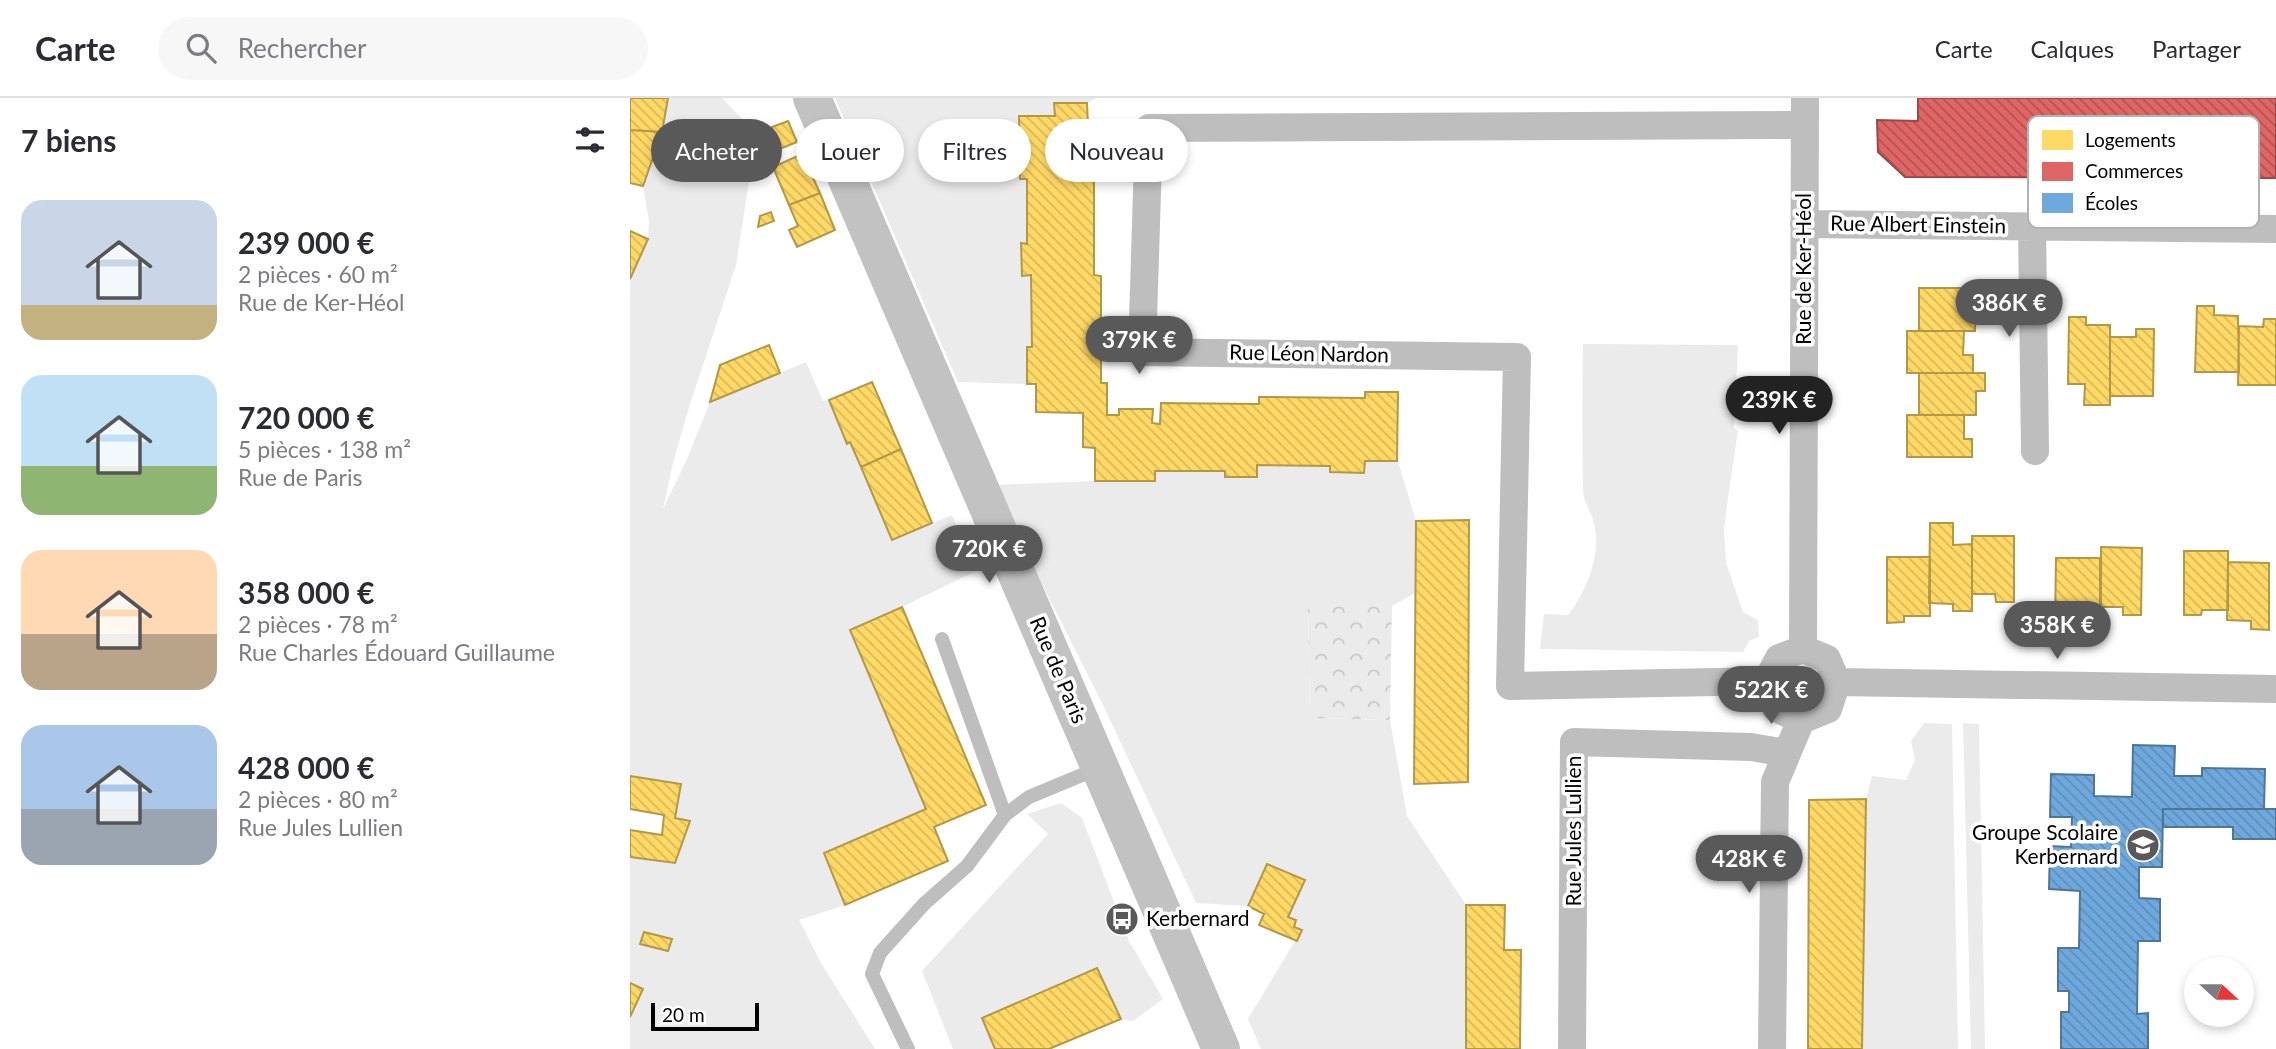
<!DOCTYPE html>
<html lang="fr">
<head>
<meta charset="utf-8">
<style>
  body { margin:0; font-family:Lato,sans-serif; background:#f7f7f7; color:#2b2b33; height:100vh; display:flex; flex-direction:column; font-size:26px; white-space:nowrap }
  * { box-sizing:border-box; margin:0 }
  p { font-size:23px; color:#7c7c81 }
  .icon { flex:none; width:38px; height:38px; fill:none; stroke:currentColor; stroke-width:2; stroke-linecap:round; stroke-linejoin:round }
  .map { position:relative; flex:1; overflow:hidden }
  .sheet { display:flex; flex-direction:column; background:#fff; width:630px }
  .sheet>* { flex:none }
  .guide { position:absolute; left:21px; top:21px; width:665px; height:63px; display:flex; gap:14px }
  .needle { width:46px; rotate:111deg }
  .controls { position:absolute; left:1554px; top:859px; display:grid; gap:14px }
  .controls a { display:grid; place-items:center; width:70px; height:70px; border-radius:50%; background:#fff; box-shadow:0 4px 10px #0003; font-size:35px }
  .scale { position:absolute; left:21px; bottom:18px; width:108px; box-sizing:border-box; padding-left:7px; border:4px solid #000; border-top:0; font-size:19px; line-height:24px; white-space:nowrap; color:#000; -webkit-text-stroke:5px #fff; paint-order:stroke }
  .price { position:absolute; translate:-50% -60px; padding:0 16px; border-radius:24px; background:#595959; color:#fff; font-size:23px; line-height:46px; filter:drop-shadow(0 2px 4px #0008) }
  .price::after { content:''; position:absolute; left:50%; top:42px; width:21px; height:16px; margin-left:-10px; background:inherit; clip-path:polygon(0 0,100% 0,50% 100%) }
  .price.selected { background:#222; color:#fff }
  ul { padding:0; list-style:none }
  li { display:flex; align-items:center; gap:21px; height:175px; padding:0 21px }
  li span { display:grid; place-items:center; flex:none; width:196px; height:140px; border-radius:21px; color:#555 }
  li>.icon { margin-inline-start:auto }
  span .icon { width:84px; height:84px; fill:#fffc; stroke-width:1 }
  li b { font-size:30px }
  h2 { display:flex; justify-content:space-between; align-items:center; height:84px; padding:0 21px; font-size:30px }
  .tag { padding:0 24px; border-radius:32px; background:#fff; box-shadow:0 4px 10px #0003; font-size:24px; line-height:63px }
  .tag.selected { background:#595959; color:#fff }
  header { display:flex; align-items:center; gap:42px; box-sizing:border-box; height:98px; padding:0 35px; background:#fff; border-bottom:2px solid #e1e1e2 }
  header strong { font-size:33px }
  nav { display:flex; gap:38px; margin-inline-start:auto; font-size:24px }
  .search { width:490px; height:63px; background:#f7f7f7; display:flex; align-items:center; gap:18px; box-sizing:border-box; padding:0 24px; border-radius:38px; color:#7c7c81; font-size:26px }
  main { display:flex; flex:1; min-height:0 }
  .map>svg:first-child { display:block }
  .green { fill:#ebebeb; fill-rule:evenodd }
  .park { fill:url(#park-crowns) }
  .homes { fill:url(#homes-back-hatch); stroke:#b29847; stroke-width:2 }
  .shops { fill:url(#shops-back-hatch); stroke:#9d4747; stroke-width:2 }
  .schools { fill:url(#schools-back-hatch); stroke:#4e769a; stroke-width:2 }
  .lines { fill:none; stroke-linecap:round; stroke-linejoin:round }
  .lane { stroke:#bebebe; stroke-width:14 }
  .street { stroke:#bebebe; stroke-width:28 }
  .secondary { stroke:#c2c2c2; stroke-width:38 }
  .labels { text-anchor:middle; stroke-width:7; stroke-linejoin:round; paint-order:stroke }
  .street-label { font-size:21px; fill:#000; stroke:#fff }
  .poi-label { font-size:21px; fill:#000; stroke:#fff; text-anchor:end }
  .key { fill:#fff; stroke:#b2b2b2; stroke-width:2 }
  .key-label { font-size:19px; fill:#000 }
</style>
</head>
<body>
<header>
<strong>Carte</strong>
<div class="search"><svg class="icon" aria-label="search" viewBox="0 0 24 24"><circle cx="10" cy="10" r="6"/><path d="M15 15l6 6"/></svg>Rechercher</div>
<nav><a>Carte</a><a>Calques</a><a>Partager</a></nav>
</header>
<main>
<section class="sheet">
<h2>7 biens<svg class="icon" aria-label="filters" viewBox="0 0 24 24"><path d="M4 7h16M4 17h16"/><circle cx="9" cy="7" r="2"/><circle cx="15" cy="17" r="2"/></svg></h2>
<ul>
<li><span style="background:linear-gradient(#c9d6e8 75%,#c2b280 0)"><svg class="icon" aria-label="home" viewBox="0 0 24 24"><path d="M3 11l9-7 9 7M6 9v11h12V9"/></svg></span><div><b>239 000 €</b><p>2 pièces · 60 m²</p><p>Rue de Ker-Héol</p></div></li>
<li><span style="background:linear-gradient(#bfe0f5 65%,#8fb573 0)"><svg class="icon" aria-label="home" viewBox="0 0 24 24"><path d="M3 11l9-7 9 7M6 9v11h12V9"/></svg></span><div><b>720 000 €</b><p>5 pièces · 138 m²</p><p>Rue de Paris</p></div></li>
<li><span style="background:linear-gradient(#ffd9b3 60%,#b9a48a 0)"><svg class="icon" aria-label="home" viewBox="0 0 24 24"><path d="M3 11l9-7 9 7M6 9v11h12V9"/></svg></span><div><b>358 000 €</b><p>2 pièces · 78 m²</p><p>Rue Charles Édouard Guillaume</p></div></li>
<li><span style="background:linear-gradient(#a9c7e8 60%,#9aa5b1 0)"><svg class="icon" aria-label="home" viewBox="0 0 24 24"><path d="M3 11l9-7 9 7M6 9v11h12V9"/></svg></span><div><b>428 000 €</b><p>2 pièces · 80 m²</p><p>Rue Jules Lullien</p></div></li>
</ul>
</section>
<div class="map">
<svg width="1646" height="951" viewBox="0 0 1646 951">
  <defs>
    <pattern id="park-crowns" width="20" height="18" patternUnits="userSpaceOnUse" patternTransform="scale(1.75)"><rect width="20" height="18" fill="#ebebeb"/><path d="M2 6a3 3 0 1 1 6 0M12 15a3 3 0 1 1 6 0" fill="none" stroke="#c8c8c8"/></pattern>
    <pattern id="homes-back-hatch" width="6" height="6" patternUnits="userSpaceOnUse" patternTransform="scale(1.75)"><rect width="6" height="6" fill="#ffd966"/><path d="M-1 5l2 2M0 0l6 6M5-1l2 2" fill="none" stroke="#d9b857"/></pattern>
    <pattern id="shops-back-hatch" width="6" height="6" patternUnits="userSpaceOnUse" patternTransform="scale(1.75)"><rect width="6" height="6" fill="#e06666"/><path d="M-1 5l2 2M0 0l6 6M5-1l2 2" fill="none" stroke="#b35252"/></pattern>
    <pattern id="schools-back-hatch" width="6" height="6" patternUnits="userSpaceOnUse" patternTransform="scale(1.75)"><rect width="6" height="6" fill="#6fa8dc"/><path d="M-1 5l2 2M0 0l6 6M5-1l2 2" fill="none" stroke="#5e8fbb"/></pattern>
  </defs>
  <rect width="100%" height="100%" fill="#fff"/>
  <path class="green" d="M38,0H92L122,31L121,70L106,167L60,306L43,365L33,411L57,361L80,304L176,264L193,303L199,302L217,346L220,344L263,441L322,417L346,473L272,509L296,711L194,755L215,807L169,822L191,865L245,951H0V919L13,892L0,885V759L45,765L59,723L45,720L51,686L0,678V181L18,141L19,123L13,88L32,34ZM14,834L41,841L38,853L10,846Z
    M205,0H467L457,5H425V18L389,19L390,81H397V146H391L392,177H401L402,249H397V286L328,284Z
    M953,246L1108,247L1104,331L1108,332L1097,407L1094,433L1096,465L1113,514L1128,522L1129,539L1119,543L1113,554L910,551L914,516L938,517C957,493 973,453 963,422C960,411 953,403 953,391C952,343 952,295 953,246Z
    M767,360L786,423L785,495L762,508L678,510L680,620L760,622L777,718L836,807V951H631L618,921L671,833L664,829L666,822L658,819L675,782L637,766L618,808L566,805L474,609L362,387L465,383H525V373H595V379H626L627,367L700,368L701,374L734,375L735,363H767Z
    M1294,625L1322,626L1328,951H1232L1236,701L1242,678L1276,682L1285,662L1281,643Z
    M1333,625L1349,626L1355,951H1341Z
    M431,705L452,720L499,843L533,901L503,923L491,921L467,870L352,920L365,951H323L292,873L418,736L397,716Z"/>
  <path class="park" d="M762,508L760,622L680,620L678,509Z"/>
  <path class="homes" d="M0,0H38L32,34L0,32Z
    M424,5H457L460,71H449L448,80H464V177L471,178V285H477V317H489V311H523L522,325L530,326L531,305L629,306V299L735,300V294H768L767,363H735L734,375L700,374V368L627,367V379H595V373H525V383H465V350L453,349V315L406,314V286H397V249H402L401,177L392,178L391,145L397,146V81H390L389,18H425Z
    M158,23L167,44L140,55L142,29Z
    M0,32L32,34L13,88L0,85Z
    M172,56L190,95L159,107L143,69Z
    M190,95L205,132L167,149L159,132L168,128L159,107Z
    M141,114L144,123L128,129L130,118Z
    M0,133L18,141L0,181Z
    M1289,190H1355V209H1346L1345,233H1289Z
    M1567,208H1584V217L1608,218L1609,274H1565Z
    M1439,219H1456V227H1480V307H1454L1455,286H1438Z
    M1634,221H1646V287H1608L1609,228L1633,229Z
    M1506,231H1524L1523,298H1480V239H1506Z
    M1277,233H1334L1333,257H1343V275H1277Z
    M139,247L150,275L80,304L90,267Z
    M1289,275H1355V293H1346V317H1289Z
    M242,284L271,351L231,369L220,344L217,346L199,302Z
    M1277,317H1334V341H1342V359H1277Z
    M271,351L302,425L262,442L231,369Z
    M839,422L838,684L784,686L786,423Z
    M1300,425H1323V447L1342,446V513H1323V506L1299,505Z
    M1342,438H1384V504H1366L1365,496H1342Z
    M1471,449L1512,450L1511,517H1493V509H1471Z
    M1554,453H1598V512H1572L1571,517H1554Z
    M1257,459H1300V518H1274V524L1257,525Z
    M1426,460H1470V527L1425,526Z
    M1598,464L1639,465V532L1621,531V523L1597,522Z
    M272,509L356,707L304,729L318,763L215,807L194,755L296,711L220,532Z
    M0,678L51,686L45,720L60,723L45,765L0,759V732L32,737L34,717L0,711Z
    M1236,701L1232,951H1178L1179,702Z
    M637,766L675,782L658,819L666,822L664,829L672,832L667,843L629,827L634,816L618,808Z
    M836,807H875L874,852H891L890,951H836Z
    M14,834L42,841L38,853L10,846Z
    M467,870L491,921L419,951H365L352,920Z
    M0,885L13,891L0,919Z"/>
  <path class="shops" d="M1288,0H1646V80L1275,79L1248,54L1247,22L1288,23Z"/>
  <path class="schools" d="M1503,647L1545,648L1544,678H1572V670L1635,671L1634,711H1533L1532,769H1509V800L1530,801V843H1508L1507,916L1518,915V951H1431V914H1439V893H1428V850H1449L1450,793L1419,791L1420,748L1441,749L1442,719H1420L1421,676L1464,677V698L1502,699Z
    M1533,711H1646V741H1603V729H1533Z"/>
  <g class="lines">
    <path class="lane" d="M312,541L375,717
      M278,951L242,876L250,855L294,806L337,768L375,717L399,699L469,670"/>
    <path class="street" d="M1174,126L1646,131
      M1402,128L1405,353
      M1173,551L1175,0
      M1173,551L1197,561L1207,584L1198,611L1171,622L1146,610L1137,583L1149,560Z
      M1137,583L880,588L887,259L512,254L519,30L1175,27
      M1207,584L1646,591
      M942,951L944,644L1121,649L1156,655
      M1142,951L1145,684L1171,622"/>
    <path class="secondary" d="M182,0L591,951"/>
  </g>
  <defs>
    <symbol id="school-disc" viewBox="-11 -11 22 22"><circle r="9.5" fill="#595959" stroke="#fff"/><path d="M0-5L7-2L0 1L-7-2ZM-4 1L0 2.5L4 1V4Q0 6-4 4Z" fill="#fff"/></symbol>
    <symbol id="bus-disc" viewBox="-11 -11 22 22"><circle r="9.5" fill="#595959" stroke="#fff"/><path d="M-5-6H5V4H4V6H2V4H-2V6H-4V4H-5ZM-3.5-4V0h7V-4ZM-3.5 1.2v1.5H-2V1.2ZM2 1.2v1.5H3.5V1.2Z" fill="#fff"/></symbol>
  </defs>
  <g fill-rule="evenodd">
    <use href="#school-disc" x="1494" y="728" width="38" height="38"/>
    <use href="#bus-disc" x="473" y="802" width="38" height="38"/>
  </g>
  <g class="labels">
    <g class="street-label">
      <text transform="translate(1288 127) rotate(1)" y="7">Rue Albert Einstein</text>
      <text transform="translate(1174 171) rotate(-90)" y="7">Rue de Ker-Héol</text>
      <text transform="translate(679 256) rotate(1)" y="7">Rue Léon Nardon</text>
      <text transform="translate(428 572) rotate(67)" y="7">Rue de Paris</text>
      <text transform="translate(944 733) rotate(-90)" y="7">Rue Jules Lullien</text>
    </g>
    <g class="poi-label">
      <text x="1488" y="742">Groupe Scolaire<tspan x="1488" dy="24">Kerbernard</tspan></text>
      <text x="516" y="828" text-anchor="start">Kerbernard</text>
    </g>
  </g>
  <rect x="1398" y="18" width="231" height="112" rx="10" class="key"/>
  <rect x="1412" y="32" width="31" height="20" fill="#ffd966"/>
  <rect x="1412" y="64" width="31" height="19" fill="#e06666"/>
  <rect x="1412" y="95" width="31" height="20" fill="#6fa8dc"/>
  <g class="key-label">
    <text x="1455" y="49">Logements</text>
    <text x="1455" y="80">Commerces</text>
    <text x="1455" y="112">Écoles</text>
  </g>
</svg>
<div class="controls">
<a><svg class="needle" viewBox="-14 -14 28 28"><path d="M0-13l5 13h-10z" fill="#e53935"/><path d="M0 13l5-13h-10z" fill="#7c7c81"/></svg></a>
</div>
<div class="scale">20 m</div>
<b class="price" style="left:1379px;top:241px">386K €</b>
<b class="price" style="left:509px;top:278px">379K €</b>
<b class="price selected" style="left:1149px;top:338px">239K €</b>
<b class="price" style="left:359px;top:487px">720K €</b>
<b class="price" style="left:1427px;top:563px">358K €</b>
<b class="price" style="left:1141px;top:628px">522K €</b>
<b class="price" style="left:1119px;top:797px">428K €</b>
<div class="guide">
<a class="tag selected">Acheter</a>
<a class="tag">Louer</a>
<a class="tag">Filtres</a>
<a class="tag">Nouveau</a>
</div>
</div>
</main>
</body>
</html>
